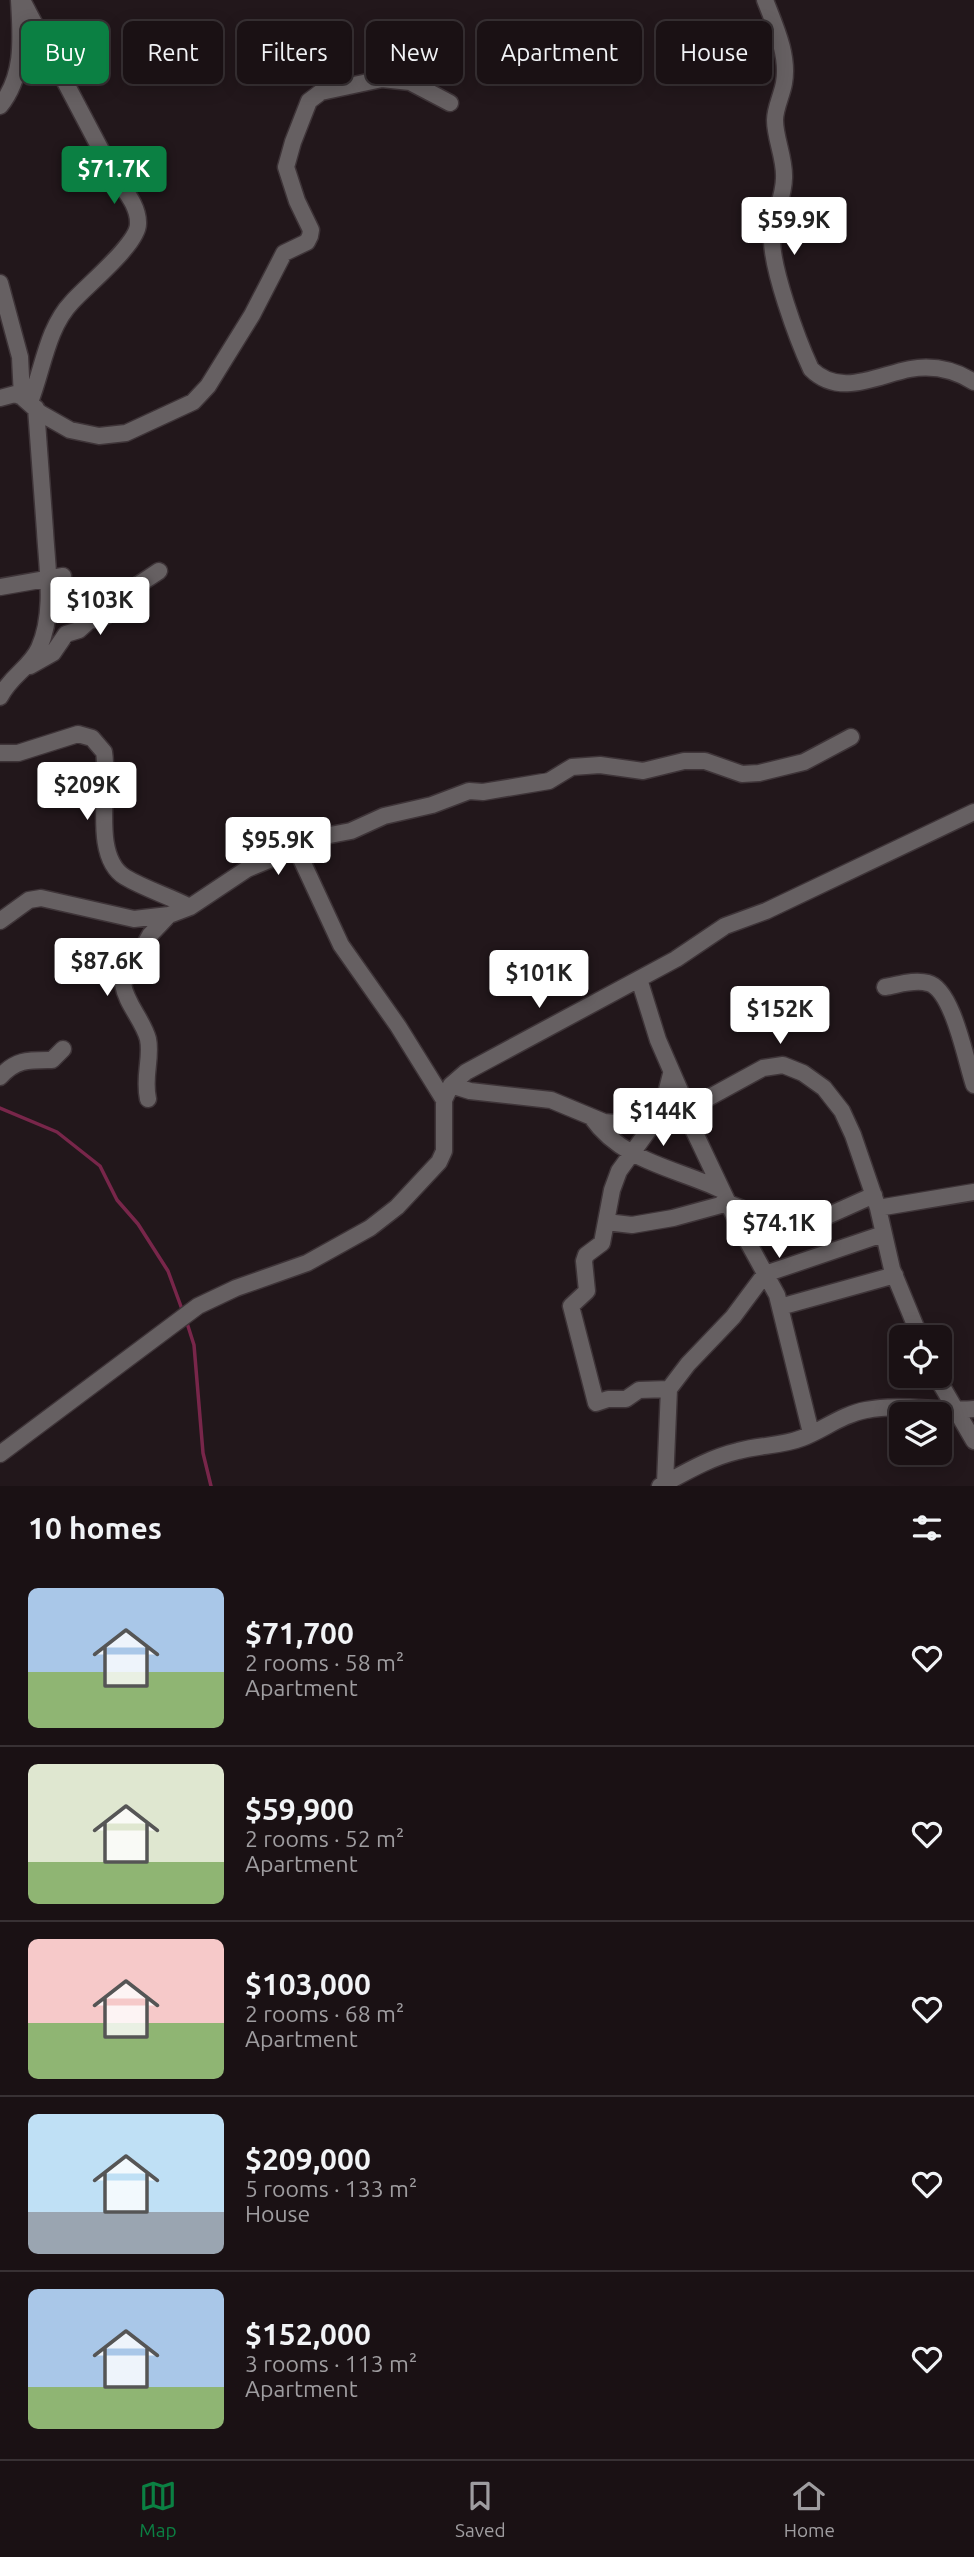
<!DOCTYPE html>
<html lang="en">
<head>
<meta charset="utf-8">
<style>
  body { margin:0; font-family:Ubuntu,sans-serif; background:#271f22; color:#f1f3f6; height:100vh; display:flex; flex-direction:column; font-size:26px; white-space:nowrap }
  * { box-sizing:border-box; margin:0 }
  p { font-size:23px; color:#9f9da0 }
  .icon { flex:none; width:38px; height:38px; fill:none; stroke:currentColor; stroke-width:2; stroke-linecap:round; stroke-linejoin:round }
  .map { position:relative; height:1486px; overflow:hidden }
  .sheet { display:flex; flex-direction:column; background:#1a1114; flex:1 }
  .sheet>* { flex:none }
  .top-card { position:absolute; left:21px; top:21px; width:933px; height:63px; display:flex; gap:14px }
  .buttons { position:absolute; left:889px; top:1325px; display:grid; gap:14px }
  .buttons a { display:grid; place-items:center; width:63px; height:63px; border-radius:10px; background:#1a1114; box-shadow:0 4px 18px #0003,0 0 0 2px #383134; font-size:35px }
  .price { position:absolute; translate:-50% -60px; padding:0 16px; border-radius:7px; background:#fff; color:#222; font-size:23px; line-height:46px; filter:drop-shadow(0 2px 4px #0008) }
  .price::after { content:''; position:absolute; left:50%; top:42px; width:21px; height:16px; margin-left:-10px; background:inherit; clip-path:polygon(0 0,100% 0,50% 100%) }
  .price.current { background:#0b8043; color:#fff }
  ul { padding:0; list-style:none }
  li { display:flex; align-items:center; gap:21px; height:175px; padding:0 28px }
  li+li { border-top:2px solid #383134 }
  li span { display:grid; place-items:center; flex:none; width:196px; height:140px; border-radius:10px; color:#555 }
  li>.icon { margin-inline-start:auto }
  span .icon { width:84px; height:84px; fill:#fffc; stroke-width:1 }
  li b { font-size:30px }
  h2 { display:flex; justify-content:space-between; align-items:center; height:84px; padding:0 28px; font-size:30px }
  .tag { padding:0 24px; border-radius:10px; background:#1a1114; box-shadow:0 4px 18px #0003,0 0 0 2px #383134; font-size:24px; line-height:63px }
  .tag.current { background:#0b8043; color:#fff }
  .dock { display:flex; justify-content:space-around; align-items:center; height:98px; border-top:2px solid #383134; background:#1a1114; font-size:19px; color:#9f9da0 }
  .dock a { display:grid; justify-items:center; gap:4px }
  .dock .current { color:#0b8043 }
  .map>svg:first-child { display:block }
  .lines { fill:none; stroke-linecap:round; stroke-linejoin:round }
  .stream { stroke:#78264a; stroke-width:3.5 }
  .minor-casing { stroke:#3e3438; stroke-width:19 }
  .minor { stroke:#666062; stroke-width:16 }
</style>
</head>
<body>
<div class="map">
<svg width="974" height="1486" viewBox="0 0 974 1486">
  <rect width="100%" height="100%" fill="#22171b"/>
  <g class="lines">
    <path class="stream" d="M0,1108L57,1132L100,1166L117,1200L138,1224L168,1271L183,1312
      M187,1323L194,1345L203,1453L211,1486"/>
    <defs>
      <path id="minor" d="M22,0L112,171C121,187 139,204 138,224C138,244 86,286 72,302C47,328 43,369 30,402
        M765,0C775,26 789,55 784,83C782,95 775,108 775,120C775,139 785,158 784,178C784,198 773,216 772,235C770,266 798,341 811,369C840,398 878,375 910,369C933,365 955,370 974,382
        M0,106C25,75 21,37 19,0
        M0,283L20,357L22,397
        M0,398L15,394L22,397L40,413L70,430L99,436L126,433L193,402L208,386L252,315L284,253L307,242L310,236L311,230L297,201L286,167L293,142L309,101L321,92L382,79L410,82L450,103
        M0,587L63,576
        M30,666L53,653L66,634L79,630L89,621L106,616L132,589L159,571
        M0,697C11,675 30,668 39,648C55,612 47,568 45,531C42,490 39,449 36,408
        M0,753H18L78,734L92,738L104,752C110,787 91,856 125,877C145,889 169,896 190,907
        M296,848L341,945L398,1026L444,1100
        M0,921L29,900L41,898L134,919L169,915L190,907L247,869L288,852L309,839L351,831L384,816L432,805L469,791L483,792L549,781L572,767L600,765L643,771L684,761H705L742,774L759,773L804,762L851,737
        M639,979L658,1040L688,1109
        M885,987C898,985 914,979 928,983C953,989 966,1062 974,1085
        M0,1077C16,1059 29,1060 52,1060L63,1049
        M451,1085L470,1091L551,1100L604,1122L626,1124L661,1113L688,1109L763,1068L783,1065L803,1073L824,1088L842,1111L853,1135L878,1208L892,1269L920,1337
        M148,1099C143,1076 152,1058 148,1039C143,1020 126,1004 123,984L150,935L169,915
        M684,1110L739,1226L777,1295L811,1433
        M592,1118C623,1162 676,1168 722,1190
        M878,1208L974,1192
        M606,1222L632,1225L673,1218L728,1203L765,1218L792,1222L816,1221L874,1195
        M780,1307L895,1275
        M936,1376L974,1441
        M669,1389L639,1390L626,1399H608L596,1403L571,1306L587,1291L584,1261L586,1255L602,1243L612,1190L619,1171L661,1113L671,1074
        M0,1454L198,1306L236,1288L307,1263L370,1228L397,1207L439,1162L444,1151V1100L451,1085L466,1072L676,959L725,926L766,911L974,812
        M665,1483L669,1389L688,1364L733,1317L765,1274L883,1234
        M660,1486C686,1472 709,1458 738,1451C759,1445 782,1446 802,1438C823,1430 843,1414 866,1410C902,1403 938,1412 974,1409"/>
    </defs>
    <use href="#minor" class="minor-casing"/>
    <use href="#minor" class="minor"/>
  </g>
</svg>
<div class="buttons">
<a><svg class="icon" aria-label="locate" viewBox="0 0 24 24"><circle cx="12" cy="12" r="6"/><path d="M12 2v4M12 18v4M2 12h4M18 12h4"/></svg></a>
<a><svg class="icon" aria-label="layers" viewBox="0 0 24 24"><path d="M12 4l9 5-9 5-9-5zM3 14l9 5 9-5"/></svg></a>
</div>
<b class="price current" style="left:114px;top:206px">$71.7K</b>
<b class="price" style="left:794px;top:257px">$59.9K</b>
<b class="price" style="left:100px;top:637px">$103K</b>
<b class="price" style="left:87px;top:822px">$209K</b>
<b class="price" style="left:278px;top:877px">$95.9K</b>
<b class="price" style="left:107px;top:998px">$87.6K</b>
<b class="price" style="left:539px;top:1010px">$101K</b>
<b class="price" style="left:780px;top:1046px">$152K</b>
<b class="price" style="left:663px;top:1148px">$144K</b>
<b class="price" style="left:779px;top:1260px">$74.1K</b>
<div class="top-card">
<a class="tag current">Buy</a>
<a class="tag">Rent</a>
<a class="tag">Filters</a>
<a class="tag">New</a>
<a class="tag">Apartment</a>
<a class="tag">House</a>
</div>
</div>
<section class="sheet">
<h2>10 homes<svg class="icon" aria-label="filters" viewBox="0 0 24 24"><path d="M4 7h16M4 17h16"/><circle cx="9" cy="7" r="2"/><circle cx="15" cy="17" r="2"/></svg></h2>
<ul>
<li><span style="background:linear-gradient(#a9c7e8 60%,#8fb573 0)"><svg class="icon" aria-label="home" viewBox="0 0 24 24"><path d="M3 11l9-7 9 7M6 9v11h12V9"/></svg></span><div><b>$71,700</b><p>2 rooms · 58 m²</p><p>Apartment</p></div><svg class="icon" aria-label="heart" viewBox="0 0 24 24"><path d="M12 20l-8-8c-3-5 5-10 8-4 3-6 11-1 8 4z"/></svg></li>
<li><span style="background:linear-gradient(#dfe7d0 70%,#8fb573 0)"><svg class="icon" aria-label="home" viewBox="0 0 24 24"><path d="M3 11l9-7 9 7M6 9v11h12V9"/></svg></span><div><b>$59,900</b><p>2 rooms · 52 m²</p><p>Apartment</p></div><svg class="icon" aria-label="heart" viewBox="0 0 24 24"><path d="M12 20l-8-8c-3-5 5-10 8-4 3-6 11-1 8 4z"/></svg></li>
<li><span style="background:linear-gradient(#f6c9c9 60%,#8fb573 0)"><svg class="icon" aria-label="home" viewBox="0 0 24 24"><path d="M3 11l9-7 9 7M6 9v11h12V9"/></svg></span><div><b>$103,000</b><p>2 rooms · 68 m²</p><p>Apartment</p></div><svg class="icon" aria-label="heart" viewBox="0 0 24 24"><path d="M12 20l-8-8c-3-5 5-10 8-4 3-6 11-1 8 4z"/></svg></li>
<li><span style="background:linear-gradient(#bfe0f5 70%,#9aa5b1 0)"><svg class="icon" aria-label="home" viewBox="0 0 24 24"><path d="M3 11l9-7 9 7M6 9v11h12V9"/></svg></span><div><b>$209,000</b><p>5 rooms · 133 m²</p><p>House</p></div><svg class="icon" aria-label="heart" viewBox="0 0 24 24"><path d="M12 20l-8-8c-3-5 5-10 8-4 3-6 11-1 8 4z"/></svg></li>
<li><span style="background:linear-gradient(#a9c7e8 70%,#8fb573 0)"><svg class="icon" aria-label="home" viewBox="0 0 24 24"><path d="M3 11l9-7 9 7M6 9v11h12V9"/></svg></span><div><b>$152,000</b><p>3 rooms · 113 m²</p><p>Apartment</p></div><svg class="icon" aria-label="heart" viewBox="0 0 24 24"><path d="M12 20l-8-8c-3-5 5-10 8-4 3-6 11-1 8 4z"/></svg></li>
</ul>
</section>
<nav class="dock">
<a class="current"><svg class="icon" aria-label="map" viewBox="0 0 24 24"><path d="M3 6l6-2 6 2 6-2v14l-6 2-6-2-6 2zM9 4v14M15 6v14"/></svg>Map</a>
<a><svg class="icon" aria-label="saved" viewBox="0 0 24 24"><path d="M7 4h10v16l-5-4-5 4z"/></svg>Saved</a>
<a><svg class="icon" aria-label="home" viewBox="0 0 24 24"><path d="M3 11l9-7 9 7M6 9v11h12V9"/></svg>Home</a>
</nav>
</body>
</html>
